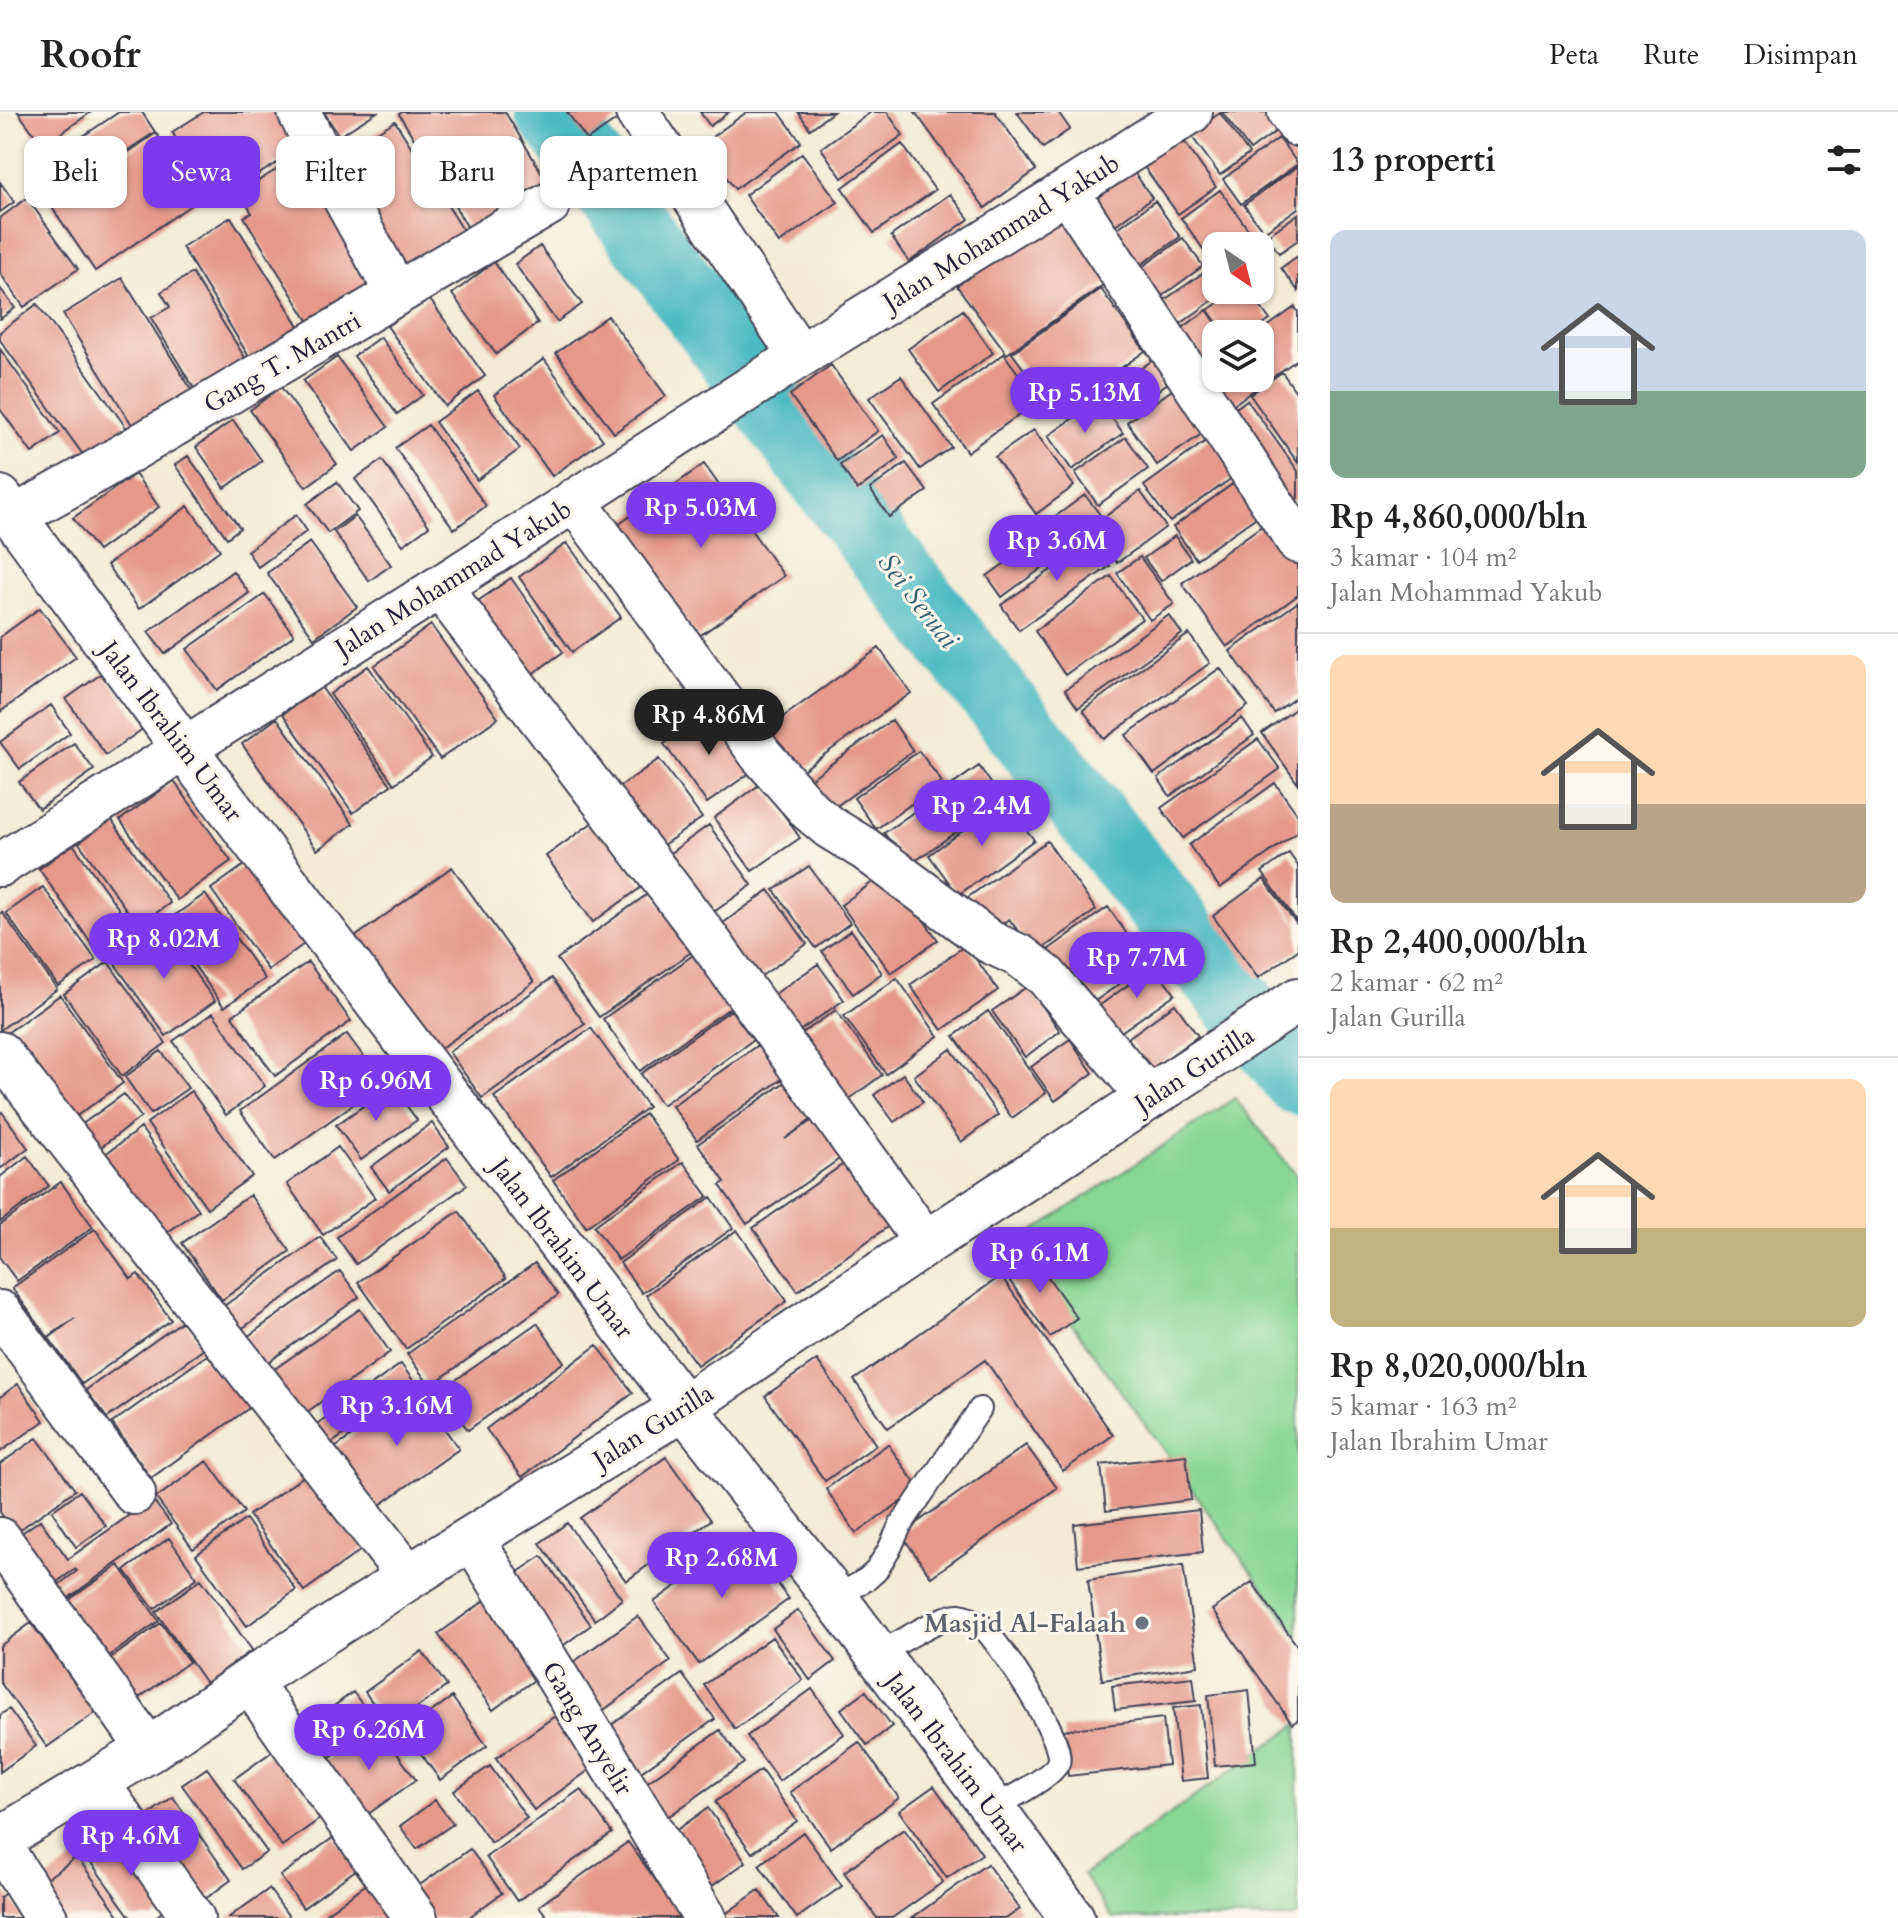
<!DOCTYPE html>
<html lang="id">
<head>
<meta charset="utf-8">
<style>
  body { margin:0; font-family:Cardo,serif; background:#f6f6f6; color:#222; height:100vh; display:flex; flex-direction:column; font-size:30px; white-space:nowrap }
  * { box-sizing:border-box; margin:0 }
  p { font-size:26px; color:#767676 }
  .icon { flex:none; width:44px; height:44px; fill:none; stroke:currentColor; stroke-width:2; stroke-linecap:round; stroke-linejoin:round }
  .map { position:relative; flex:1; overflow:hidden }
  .drawer { display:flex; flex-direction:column; background:#fff; width:600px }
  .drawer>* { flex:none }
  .hud { position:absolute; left:24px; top:24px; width:760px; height:72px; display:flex; gap:16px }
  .needle { width:52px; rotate:145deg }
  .tools { position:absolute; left:1202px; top:120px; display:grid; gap:16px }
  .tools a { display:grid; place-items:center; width:72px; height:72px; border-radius:16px; background:#fff; box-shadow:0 2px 6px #0004; font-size:40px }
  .price { position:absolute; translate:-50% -68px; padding:0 18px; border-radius:28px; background:#7c3aed; color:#fff; font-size:26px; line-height:52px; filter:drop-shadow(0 2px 4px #0008) }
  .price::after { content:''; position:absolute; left:50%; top:48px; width:24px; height:18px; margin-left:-12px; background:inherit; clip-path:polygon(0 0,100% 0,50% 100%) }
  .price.selected { background:#222; color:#fff }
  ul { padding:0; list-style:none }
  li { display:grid; align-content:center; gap:16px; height:424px; padding:0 32px }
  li+li { border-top:2px solid #e0e0e0 }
  li span { display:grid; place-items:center; height:248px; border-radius:16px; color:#555 }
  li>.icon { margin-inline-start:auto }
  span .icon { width:144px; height:144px; fill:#fffc; stroke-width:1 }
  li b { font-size:34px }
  h2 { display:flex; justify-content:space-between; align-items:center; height:96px; padding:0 32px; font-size:34px }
  .pill { padding:0 28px; border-radius:16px; background:#fff; box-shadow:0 2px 6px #0004; font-size:28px; line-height:72px }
  .pill.selected { background:#7c3aed; color:#fff }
  header { display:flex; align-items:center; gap:48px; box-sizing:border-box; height:112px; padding:0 40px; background:#fff; border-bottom:2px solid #e0e0e0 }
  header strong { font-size:38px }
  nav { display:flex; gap:44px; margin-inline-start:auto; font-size:28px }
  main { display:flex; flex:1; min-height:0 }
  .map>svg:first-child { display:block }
  .green { fill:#87d695; stroke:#547c68; stroke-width:2 }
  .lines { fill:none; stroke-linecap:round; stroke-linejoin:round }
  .river { stroke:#4cbac3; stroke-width:72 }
  .building { fill:#e5988b }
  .lane-casing { stroke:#414052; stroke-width:26 }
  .street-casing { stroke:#414052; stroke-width:46 }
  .secondary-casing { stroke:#414052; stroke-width:48 }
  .lane { stroke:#fff; stroke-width:22 }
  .street { stroke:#fff; stroke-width:42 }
  .secondary { stroke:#fff; stroke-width:44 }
  .worship-dot { fill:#6b7280; stroke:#fbf7ec; stroke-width:3 }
  .labels { text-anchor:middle; stroke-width:6; stroke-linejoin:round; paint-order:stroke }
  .street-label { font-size:26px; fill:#22223b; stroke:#fbf7ec }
  .worship-label { font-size:26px; font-weight:bold; fill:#5b616d; stroke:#fbf7ec; text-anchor:end }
  .water-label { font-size:28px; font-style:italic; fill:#335f71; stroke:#fbf7ec }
</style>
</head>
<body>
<header>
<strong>Roofr</strong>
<nav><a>Peta</a><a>Rute</a><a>Disimpan</a></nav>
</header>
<main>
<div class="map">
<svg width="1298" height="1806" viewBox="0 0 1298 1806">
  <rect width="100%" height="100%" fill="#fbf7ec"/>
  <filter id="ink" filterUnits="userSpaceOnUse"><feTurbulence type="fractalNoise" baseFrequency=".0125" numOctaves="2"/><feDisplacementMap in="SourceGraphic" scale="16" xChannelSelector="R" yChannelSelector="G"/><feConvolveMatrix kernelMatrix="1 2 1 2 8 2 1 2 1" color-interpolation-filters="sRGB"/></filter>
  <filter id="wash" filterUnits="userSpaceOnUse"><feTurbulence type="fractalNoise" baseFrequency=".006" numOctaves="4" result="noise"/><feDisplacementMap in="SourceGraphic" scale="32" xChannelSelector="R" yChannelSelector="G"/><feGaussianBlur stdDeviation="1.8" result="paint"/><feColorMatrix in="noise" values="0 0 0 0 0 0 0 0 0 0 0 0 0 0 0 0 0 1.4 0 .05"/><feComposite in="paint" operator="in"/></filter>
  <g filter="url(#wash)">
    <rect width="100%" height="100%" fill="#f3ebd5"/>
    <path class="green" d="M1235,986L1298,1065V1524L1014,1132Z
      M1298,1612V1802L1292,1806H1113L1083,1763Z"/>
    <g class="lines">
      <path class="river" d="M551,0L828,372L1298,967"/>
    </g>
    <g id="blocks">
      <path class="building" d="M18,0H91L43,34Z
        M119,0H142L155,20L54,87L34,57Z
        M204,0H295L313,29L215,89L172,20Z
        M324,0H377L339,24Z
        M402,0H505L551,76L473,124L399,2Z
        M567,0H615L619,6L587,28Z
        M700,0H729L710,14Z
        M747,0H779L801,30L735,77L702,32Z
        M798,0H833L810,17Z
        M871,0H887L903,23L842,66L821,36Z
        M915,0H995L1036,58L985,96Z
        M1017,0H1058L1070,17L1043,36Z
        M1222,0H1267L1279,17L1250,38Z
        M1220,1L1249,42L1220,63L1190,22Z
        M395,9L468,126L400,169L327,51Z
        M156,21L201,86L95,159L51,94Z
        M1180,24L1216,75L1178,102L1142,52Z
        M1279,26L1298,52L1241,92L1223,67Z
        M902,32L935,78L874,121L842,76Z
        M802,41L838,90L779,131L745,83Z
        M299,44L392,173L315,220L244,105L252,101L240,80Z
        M1130,54L1152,86L1111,116L1088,84Z
        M1298,54V96L1264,120L1244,93Z
        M0,70L14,90L0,100Z
        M1220,78L1260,134H1216V155L1181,106Z
        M950,82L969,107L909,150L891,124Z
        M27,86L78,157L24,195L0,161V106Z
        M1155,89L1180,125L1132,159L1107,124Z
        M1060,100L1110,168L1007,242L957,174Z
        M1298,102V128L1279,141L1267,124Z
        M231,105L306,225L256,256L182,135Z
        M1183,126L1203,154L1155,189L1135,160Z
        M540,134L582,192L557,210L515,152Z
        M1298,144V179L1281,156Z
        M494,150L538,211L496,242L452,182Z
        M192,161L252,257L201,288L151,206L170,195L161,180Z
        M1203,161L1220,183L1176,215L1160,191Z
        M122,166L196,285L137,321L63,202Z
        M0,176L15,196L0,207Z
        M1101,177L1145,239L1057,302L1012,241Z
        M1237,178H1248L1270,208L1250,222H1225L1208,198Z
        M428,185L485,264L445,294L387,214Z
        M37,192L133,325L92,355L0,228V220Z
        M1295,195L1298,200V247L1220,302L1194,266L1216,251V266H1260V220Z
        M963,198L993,241L939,280L908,237Z
        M1207,198L1224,222H1216V243L1198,257L1173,223Z
        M608,204L666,284L614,321L556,241Z
        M380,225L423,283L397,302L354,244Z
        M0,237L60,321L32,341L0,297Z
        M1004,242L1038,289L967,340L933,292Z
        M337,245L388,315L354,339L303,269Z
        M1157,245L1172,268L1124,302L1108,280Z
        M544,247L603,328L552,364L494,283Z
        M831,253L878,319L837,349L790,283Z
        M1282,260L1298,283V351L1250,283Z
        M901,264L951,335L920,357L869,286Z
        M281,275L337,352L306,375L250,298Z
        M1172,278L1203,321L1157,353L1127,310Z
        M478,279L520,337L477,368L435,310Z
        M1099,288L1123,321L1072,358L1048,324Z
        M1247,288L1298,359V386L1284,396L1221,307Z
        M233,308L262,349L225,376L196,335Z
        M428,313L486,394L454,417L395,336Z
        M1034,318L1074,374L1036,402L995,345Z
        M883,323L899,347L857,378L840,353Z
        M1126,325L1148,357L1098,393L1075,361Z
        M1210,326L1236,363L1170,410L1144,374Z
        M188,344L240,416L227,426L175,353Z
        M382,348L429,414L403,433L355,367Z
        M906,351L927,379L889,405L870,377Z
        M704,352L784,464L698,525L618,413Z
        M135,362L159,395L98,439L73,406Z
        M337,370L358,399L328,421L307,392Z
        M1234,371L1258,404L1196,447L1173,415Z
        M1140,379L1166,415L1117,451L1091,415Z
        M1085,383L1101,404L1071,426L1056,404Z
        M188,394L220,438L139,497L107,453Z
        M296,403L307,419L258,455L247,439Z
        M355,404L391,453L369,469L334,420Z
        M1270,408L1298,446V483L1227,535L1182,471Z
        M1049,420L1064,440L1002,485L987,464Z
        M1089,424L1110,454L1019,518L1001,493L1065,448L1062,443Z
        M1175,424L1191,447L1161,469L1144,446Z
        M310,430L357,495L314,526L267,461Z
        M567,431L621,505L572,540L519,465Z
        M1140,445L1174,492L1150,508L1117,461Z
        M233,459L249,481L165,542L148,520Z
        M1111,464L1142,507L1065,563L1035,519Z
        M511,466L563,540L524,568L471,494Z
        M265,482L294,523L217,578L187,537Z
        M1298,490V584L1274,601L1230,539Z
        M40,496L76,545L0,600V525Z
        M1169,503L1182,522L1078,596L1065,578Z
        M431,513L498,606L440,647L374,554Z
        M1189,522L1210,551L1104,627L1083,598Z
        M879,536L911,581L797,662L765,618Z
        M368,554L432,645L394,672L330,582Z
        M1220,556L1248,594L1154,662L1126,623Z
        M104,560L144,616L106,643L66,587Z
        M321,575L391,673L353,701L283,602Z
        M51,593L70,621L20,657L0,630Z
        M1298,595V672L1262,621Z
        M711,598L754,658L707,691L664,632Z
        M277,606L353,712L317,738L242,632Z
        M1242,606L1254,623L1170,684L1158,666Z
        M892,608L913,639L824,703L802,673Z
        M1258,627L1280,657L1183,726L1161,696Z
        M74,631L94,658L39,697L19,670Z
        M919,639L942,670L876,717L854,686Z
        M659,647L702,706L653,740L611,681Z
        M979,654L1002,687L908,754L884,721Z
        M174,669L231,749L177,788L120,708Z
        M762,671L800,726L752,759L714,706Z
        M1275,671L1298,703V720L1220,776L1189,733Z
        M1005,688L1034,728L958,783L929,743Z
        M111,707L170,791L138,814L79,731Z
        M596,708L643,774L593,810L546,744Z
        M709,713L752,773L708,804L666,744Z
        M1047,729L1096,798L1035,842L1009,807L985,824L961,790Z
        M73,732L130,813L96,838L39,757Z
        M1289,741L1298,754V811L1262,760Z
        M253,747L311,827L268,858L211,777Z
        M809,754L850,811L816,836L774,778Z
        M452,755L534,870L437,939L355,825Z
        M888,759L938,828L891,861L841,793Z
        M1264,767L1298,814V838L1258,866L1213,804Z
        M43,775L96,848L58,874L6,801Z
        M769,778L807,832L750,872L712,819Z
        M652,779L694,838L599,905L557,847Z
        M205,782L265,867L224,895L164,811Z
        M1108,795L1148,852L1085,896L1045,840Z
        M2,800L57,877L0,918V802Z
        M161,814L215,889L166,924L112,848Z
        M851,818L882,861L853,882L822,839Z
        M966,833L998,878L942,918L910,873Z
        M699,839L737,891L640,959L603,907Z
        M108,850L166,931L122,964L64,882Z
        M308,850L351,909L275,964L232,904Z
        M818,852L844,888L798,920L772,884Z
        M1154,854L1175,882L1118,922L1099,894Z
        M552,866L585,912L482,986L449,940Z
        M897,866L938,924L886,962L844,904Z
        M1028,874L1060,919L1025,945L992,899Z
        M60,883L123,971L61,1015L0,926Z
        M1175,892L1198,924L1151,958L1128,926Z
        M731,898L753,928L662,993L641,962Z
        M836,898L882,963L848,988L801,922Z
        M988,899L1046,981L1012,1006L954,924Z
        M213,901L265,974L226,1003L173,929Z
        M591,916L648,995L551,1065L494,985Z
        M347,922L383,971L275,1048L240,999Z
        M1070,927L1093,961L1055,989L1031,955Z
        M762,930L786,964L697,1028L672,994Z
        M951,937L998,1003L961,1030L914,964Z
        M161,939L188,976L151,1002L125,965Z
        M903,962L923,990L894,1010L874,983Z
        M785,970L812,1007L785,1027L817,1005L845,1043L747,1112L720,1073L725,1070L698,1032Z
        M392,974L417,1008L361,1048L336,1013Z
        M191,979L252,1064L207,1096L147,1011Z
        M124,982L141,1005L98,1037L81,1013Z
        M2,1000L28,1036L0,1057V1001Z
        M645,1002L679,1048L586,1115L553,1068Z
        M432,1011L449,1035L389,1079L371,1055Z
        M141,1016L199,1098L155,1129L97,1048Z
        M338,1035L375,1086L323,1123L287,1072Z
        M27,1044L49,1074L0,1110V1065Z
        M447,1046L467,1073L356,1152L337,1125Z
        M683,1050L708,1084L618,1148L594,1114Z
        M845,1051L890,1113L798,1179L753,1116Z
        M61,1070L93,1115L17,1169L0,1146V1113Z
        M250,1083L290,1139L222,1188L182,1131Z
        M711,1085L733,1116L642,1181L620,1151Z
        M459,1099L506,1166L406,1237L358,1170Z
        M95,1117L131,1167L138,1162L171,1208L82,1272L49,1226L75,1206L48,1225L12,1176Z
        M737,1118L787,1189L697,1253L646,1183Z
        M320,1125L337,1148L233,1223L217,1199Z
        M1031,1141L1077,1206L1050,1225L1004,1161Z
        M535,1151L558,1183L430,1274L407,1242Z
        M340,1159L359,1185L263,1254L244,1227Z
        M1001,1164L1113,1323L1063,1359L985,1248L888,1316L854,1268Z
        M360,1197L390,1240L300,1305L269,1261Z
        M184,1208L204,1237L107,1306L86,1278Z
        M537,1211L564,1250L468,1318L440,1279Z
        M597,1233L633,1281L522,1365L486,1317Z
        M220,1234L259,1289L151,1366L112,1311Z
        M817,1248L876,1333L825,1369L765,1284Z
        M401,1252L415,1271L325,1336L311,1316Z
        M18,1272L44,1309L0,1340V1285Z
        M416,1277L459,1337L377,1395L335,1336Z
        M37,1326L75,1378L15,1421L0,1400V1352Z
        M888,1332L919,1377L856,1421L826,1377Z
        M1026,1333L1057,1376L931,1465L901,1422Z
        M1186,1343L1191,1388L1106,1399L1101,1353Z
        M666,1345L711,1408L626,1469L580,1406Z
        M207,1349L244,1400L193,1437L156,1386Z
        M314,1357L368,1433L304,1479L249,1403Z
        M80,1379L106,1414L76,1435L52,1399Z
        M152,1387L171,1412L56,1495L46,1482L77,1459L75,1457L44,1479L9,1430L40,1408L68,1447Z
        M1199,1398L1203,1440L1078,1454L1074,1412Z
        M246,1407L296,1478L247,1514L196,1443Z
        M567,1411L622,1487L595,1508L540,1431Z
        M744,1425L789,1487L699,1552L654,1490Z
        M169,1426L197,1466L154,1497L125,1458Z
        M542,1444L591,1513L557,1538L506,1468Z
        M119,1453L159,1509L99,1551L59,1495Z
        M1183,1453L1198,1554L1102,1568L1088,1468Z
        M201,1467L252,1538L206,1571L156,1500Z
        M1252,1470L1298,1535V1608L1292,1612L1212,1498Z
        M487,1487L541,1563L493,1598L438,1522Z
        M798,1498L835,1549L810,1568L773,1517Z
        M638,1504L671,1549L594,1605L561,1559Z
        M31,1511L96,1600L47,1635L0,1570V1534Z
        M161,1511L189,1550L129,1593L101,1553Z
        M772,1525L803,1568L735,1617L704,1573Z
        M422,1539L447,1574L390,1615L365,1580Z
        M682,1562L715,1607L638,1662L606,1617Z
        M1193,1565L1196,1589L1115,1598L1112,1574Z
        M812,1577L844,1622L779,1669L747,1624Z
        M1249,1578L1256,1650L1215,1654L1208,1583Z
        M866,1579L892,1614L867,1633L841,1597Z
        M353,1580L370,1603L343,1623L326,1600Z
        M452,1585L487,1634L440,1668L405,1619Z
        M1201,1593L1208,1666L1181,1669L1173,1596Z
        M9,1597L36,1634L0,1660V1603Z
        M555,1604L592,1656L534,1698L496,1646Z
        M1163,1606L1168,1653L1068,1664L1063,1618Z
        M376,1612L416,1668L361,1707L322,1651Z
        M720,1618L744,1651L662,1709L638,1677Z
        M859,1630L899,1686L831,1736L790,1680Z
        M273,1639L321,1706L282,1734L234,1667Z
        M490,1654L527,1706L491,1731L454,1679Z
        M207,1656L267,1740L242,1757L182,1673Z
        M761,1658L797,1709L752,1741L715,1690Z
        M934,1674L982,1742L947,1766L899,1699Z
        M581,1677L612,1721L517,1789L486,1745Z
        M173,1685L231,1768L190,1798L131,1715Z
        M435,1688L453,1712L417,1737L400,1714Z
        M708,1696L746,1750L705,1779L667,1725Z
        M904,1717L943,1770L892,1806H877L844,1760Z
        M125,1719L176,1790L154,1806H131L87,1745Z
        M803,1720L842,1774L797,1806L759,1753Z
        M334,1725L357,1757L303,1796L280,1764Z
        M628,1730L683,1806H548L539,1794Z
        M470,1737L502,1781L468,1806H433L413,1778Z
        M77,1745L121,1806H64L39,1772Z
        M987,1752L1020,1797L1007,1806H912Z
        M371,1769L397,1806H319Z
        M269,1777L290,1806H228Z
        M759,1778L779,1806H720Z
        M6,1781L24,1806H0V1785Z"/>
    </g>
  </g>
  <g filter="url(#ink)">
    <use href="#blocks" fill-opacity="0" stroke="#414052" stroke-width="2"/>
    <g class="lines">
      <defs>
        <path id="lane" d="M835,1486L867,1467L876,1459L889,1438L900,1414L980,1297
          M877,1543C894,1534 943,1502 959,1503C967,1504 975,1508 981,1513C998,1529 1068,1631 1058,1651C1052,1665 1007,1688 993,1696"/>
        <path id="street" d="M299,0L321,44L397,182
          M637,0L800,244
          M1289,0L1298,13
          M1067,79L1298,430
          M574,388L761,643L810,699L829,715L865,737L990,830L1020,844L1046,864L1149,986
          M14,405L98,358L549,92
          M440,475L705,823L926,1131
          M0,753L440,475L800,244L1067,79L1191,0
          M0,941L409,1465
          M0,1200L134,1381
          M472,1426L705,1806
          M0,1427L149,1638
          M249,1569L416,1806
          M96,1669L193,1806
          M0,1733L46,1806"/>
        <path id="secondary" d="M0,386L184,636L684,1295L835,1486L993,1696L1072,1806
          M0,1727L149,1638L249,1569L409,1465L684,1295L926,1131L1298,888"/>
      </defs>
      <use href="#lane" class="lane-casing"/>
      <use href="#street" class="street-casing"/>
      <use href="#secondary" class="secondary-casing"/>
      <use href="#lane" class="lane"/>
      <use href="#street" class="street"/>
      <use href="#secondary" class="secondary"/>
    </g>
  </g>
  <circle class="worship-dot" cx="1142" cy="1511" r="8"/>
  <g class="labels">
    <g class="street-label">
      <text transform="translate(1001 120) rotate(-32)" y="9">Jalan Mohammad Yakub</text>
      <text transform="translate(282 250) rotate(-30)" y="9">Gang T. Mantri</text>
      <text transform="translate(453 466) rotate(-32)" y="9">Jalan Mohammad Yakub</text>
      <text transform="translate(172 619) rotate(53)" y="9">Jalan Ibrahim Umar</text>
      <text transform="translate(1194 957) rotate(-33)" y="9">Jalan Gurilla</text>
      <text transform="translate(563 1136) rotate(53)" y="9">Jalan Ibrahim Umar</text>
      <text transform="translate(653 1314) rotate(-32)" y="9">Jalan Gurilla</text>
      <text transform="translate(588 1616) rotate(59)" y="9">Gang Anyelir</text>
      <text transform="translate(957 1650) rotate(53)" y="9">Jalan Ibrahim Umar</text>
    </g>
    <g class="worship-label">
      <text x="1126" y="1520">Masjid Al-Falaah</text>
    </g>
    <g class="water-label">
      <text transform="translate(919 488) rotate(52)" y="10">Sei Seruai</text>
    </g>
  </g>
</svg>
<div class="tools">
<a><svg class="needle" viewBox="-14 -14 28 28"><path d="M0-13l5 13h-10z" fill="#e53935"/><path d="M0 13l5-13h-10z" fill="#767676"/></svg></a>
<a><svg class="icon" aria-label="layers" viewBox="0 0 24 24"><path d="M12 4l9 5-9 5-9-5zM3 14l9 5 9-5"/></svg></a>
</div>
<b class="price" style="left:1085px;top:323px">Rp 5.13M</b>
<b class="price" style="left:701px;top:438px">Rp 5.03M</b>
<b class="price" style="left:1057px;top:471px">Rp 3.6M</b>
<b class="price selected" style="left:709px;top:645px">Rp 4.86M</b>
<b class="price" style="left:982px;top:736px">Rp 2.4M</b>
<b class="price" style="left:164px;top:869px">Rp 8.02M</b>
<b class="price" style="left:1137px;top:888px">Rp 7.7M</b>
<b class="price" style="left:376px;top:1011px">Rp 6.96M</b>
<b class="price" style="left:1040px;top:1183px">Rp 6.1M</b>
<b class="price" style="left:397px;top:1336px">Rp 3.16M</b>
<b class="price" style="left:722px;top:1488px">Rp 2.68M</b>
<b class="price" style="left:369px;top:1660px">Rp 6.26M</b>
<b class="price" style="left:131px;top:1766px">Rp 4.6M</b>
<div class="hud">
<a class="pill">Beli</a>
<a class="pill selected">Sewa</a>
<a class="pill">Filter</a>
<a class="pill">Baru</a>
<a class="pill">Apartemen</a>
</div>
</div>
<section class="drawer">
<h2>13 properti<svg class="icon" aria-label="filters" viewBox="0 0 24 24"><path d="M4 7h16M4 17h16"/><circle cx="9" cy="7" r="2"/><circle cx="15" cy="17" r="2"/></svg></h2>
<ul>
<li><span style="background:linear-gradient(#c9d6e8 65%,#7fa58c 0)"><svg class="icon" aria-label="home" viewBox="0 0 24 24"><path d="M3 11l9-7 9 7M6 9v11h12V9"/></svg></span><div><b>Rp 4,860,000/bln</b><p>3 kamar · 104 m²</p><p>Jalan Mohammad Yakub</p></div></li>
<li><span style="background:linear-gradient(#ffd9b3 60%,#b9a48a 0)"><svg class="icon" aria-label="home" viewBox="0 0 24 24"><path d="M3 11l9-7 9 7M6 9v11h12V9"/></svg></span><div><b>Rp 2,400,000/bln</b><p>2 kamar · 62 m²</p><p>Jalan Gurilla</p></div></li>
<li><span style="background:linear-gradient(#ffd9b3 60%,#c2b280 0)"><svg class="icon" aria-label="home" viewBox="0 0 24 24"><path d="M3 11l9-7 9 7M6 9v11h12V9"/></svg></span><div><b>Rp 8,020,000/bln</b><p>5 kamar · 163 m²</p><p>Jalan Ibrahim Umar</p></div></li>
</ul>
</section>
</main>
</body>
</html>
